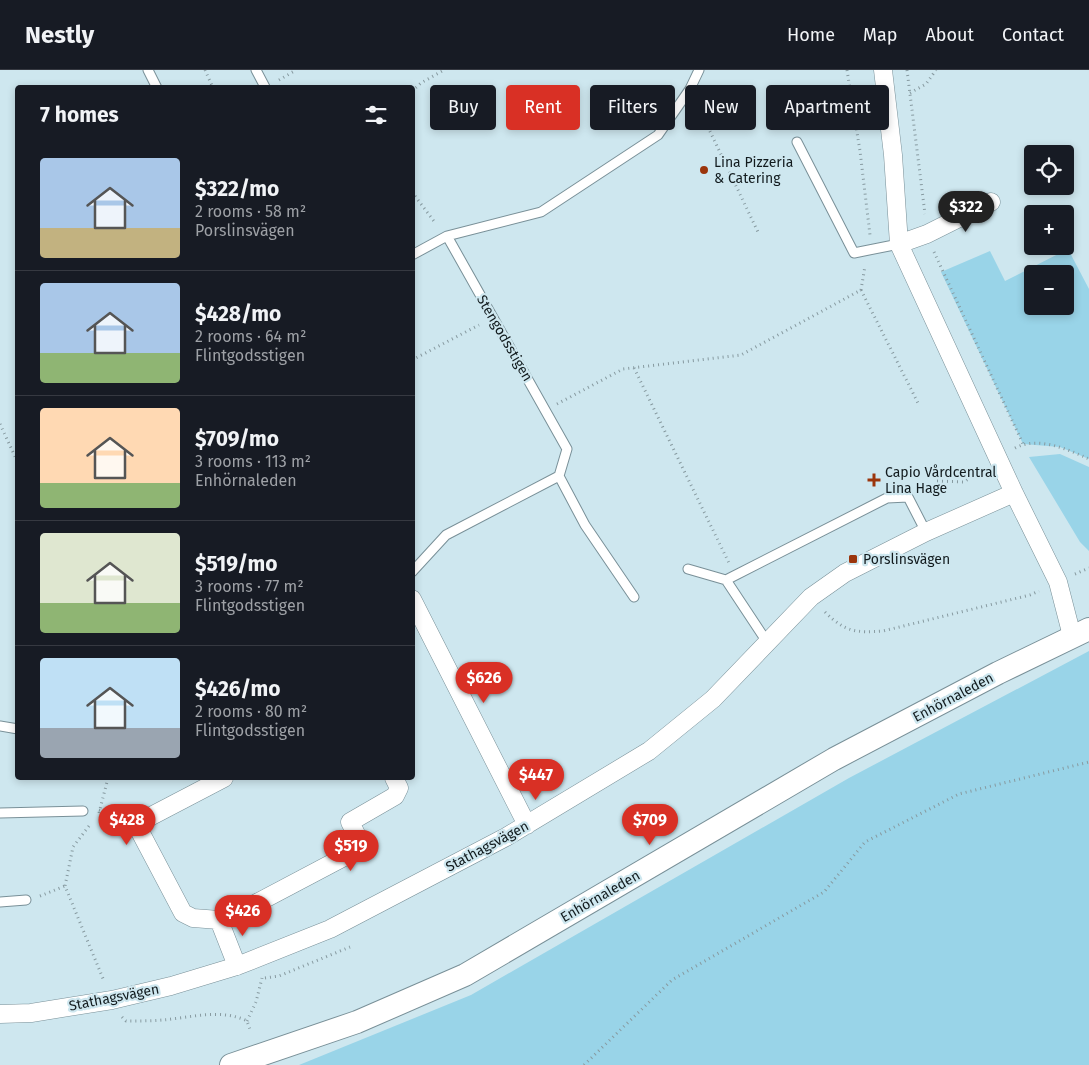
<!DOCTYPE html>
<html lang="en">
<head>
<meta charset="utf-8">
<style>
  body { margin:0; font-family:"Fira Sans",sans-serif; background:#20242c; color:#f1f3f6; height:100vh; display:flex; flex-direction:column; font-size:19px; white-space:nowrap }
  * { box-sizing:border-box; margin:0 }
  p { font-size:16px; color:#9ea1a6 }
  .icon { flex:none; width:28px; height:28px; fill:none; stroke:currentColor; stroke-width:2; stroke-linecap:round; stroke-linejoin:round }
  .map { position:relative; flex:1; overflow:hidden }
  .details { position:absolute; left:15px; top:15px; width:400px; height:695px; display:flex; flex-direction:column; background:#171b24; border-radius:5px; box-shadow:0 2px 8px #0003 }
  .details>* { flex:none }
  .guide { position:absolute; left:430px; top:15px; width:475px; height:45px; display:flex; gap:10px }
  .fabs { position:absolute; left:1024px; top:75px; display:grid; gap:10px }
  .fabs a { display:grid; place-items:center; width:50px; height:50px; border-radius:5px; background:#171b24; box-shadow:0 2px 8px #0003; font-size:25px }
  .price { position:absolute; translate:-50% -42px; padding:0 11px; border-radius:18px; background:#d93025; color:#fff; font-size:16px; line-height:32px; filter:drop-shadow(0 1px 2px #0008) }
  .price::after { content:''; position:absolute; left:50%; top:30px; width:15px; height:11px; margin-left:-8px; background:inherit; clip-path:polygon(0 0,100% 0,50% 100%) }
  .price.current { background:#222; color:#fff }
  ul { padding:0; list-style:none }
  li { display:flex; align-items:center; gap:15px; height:125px; padding:0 25px }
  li+li { border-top:1px solid #363941 }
  li span { display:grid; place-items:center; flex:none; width:140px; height:100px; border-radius:5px; color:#555 }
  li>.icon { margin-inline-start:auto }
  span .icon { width:60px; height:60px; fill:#fffc; stroke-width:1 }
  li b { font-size:21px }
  h2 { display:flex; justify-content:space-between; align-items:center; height:60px; padding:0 25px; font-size:21px }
  .chip { padding:0 18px; border-radius:5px; background:#171b24; box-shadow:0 2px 8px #0003; font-size:18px; line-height:45px }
  .chip.current { background:#d93025; color:#fff }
  header { display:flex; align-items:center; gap:30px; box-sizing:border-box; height:70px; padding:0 25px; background:#171b24; border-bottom:1px solid #363941 }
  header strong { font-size:24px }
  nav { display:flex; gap:28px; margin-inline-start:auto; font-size:18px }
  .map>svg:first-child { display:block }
  .green { fill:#99d4e8; fill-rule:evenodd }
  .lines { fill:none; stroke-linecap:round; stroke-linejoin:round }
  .service-casing { stroke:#799098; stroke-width:11 }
  .minor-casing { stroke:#799098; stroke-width:19 }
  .tertiary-casing { stroke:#799098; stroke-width:24 }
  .path { stroke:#879aa0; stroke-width:3; stroke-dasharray:1 4; stroke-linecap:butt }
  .service { stroke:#fff; stroke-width:9 }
  .minor { stroke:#fff; stroke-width:18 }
  .tertiary { stroke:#fff; stroke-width:22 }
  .poi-dot { fill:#9b350c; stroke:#cee7ef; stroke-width:2 }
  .labels { text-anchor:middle; stroke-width:4.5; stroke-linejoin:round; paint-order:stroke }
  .poi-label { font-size:14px; fill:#121b1e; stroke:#cee7ef; text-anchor:start }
  .street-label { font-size:14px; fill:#121b1e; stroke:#cee7ef }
</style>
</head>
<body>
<header>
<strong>Nestly</strong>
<nav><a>Home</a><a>Map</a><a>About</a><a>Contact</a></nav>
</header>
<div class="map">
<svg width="1089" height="995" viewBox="0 0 1089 995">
  <rect width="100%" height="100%" fill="#cee7ef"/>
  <path class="green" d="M1068,179L1089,219V389L1060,377L1023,374L941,202L990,181L1005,211ZM1032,204H1065V236H1032Z
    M1060,384L1089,397V481L1080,472L1029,387Z
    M1089,581V995H299L471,925L849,708Z"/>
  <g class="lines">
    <defs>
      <path id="service" d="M148,0L157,18
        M256,0L265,17
        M797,72L854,183L899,174
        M447,166L567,379L559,406L585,455L634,527
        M412,185L447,166L541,142L658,65L690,19L699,0
        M688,499L726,510L767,572
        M412,502L446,465L559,406
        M726,510L887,428L908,427L926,462
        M0,656L18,659
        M0,743L83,741
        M0,832L26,830"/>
      <path id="minor" d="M883,0L893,85L899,174L1014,423L1058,512L1072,566
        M899,174L927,164L991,132
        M412,529L527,755
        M224,708L136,754L183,843L193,848L219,850L251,836L359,779L360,772L350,752L395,726L399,718L394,708
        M219,850L237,896
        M0,944L31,943L112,930L171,916L237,896L330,859L506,767L649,681L713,629L811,527L845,503L926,462L1014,423"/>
      <path id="tertiary" d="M231,995L357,952L465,905L834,689L998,603L1089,559"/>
    </defs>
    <use href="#service" class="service-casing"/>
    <use href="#minor" class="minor-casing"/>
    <use href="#tertiary" class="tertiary-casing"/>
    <path class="path" d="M205,0L213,18
      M847,0L860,81L870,165
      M907,0L925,144
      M279,10L296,0
      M412,21L421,13L444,0
      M910,23L926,14L936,0
      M697,34L758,162
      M412,122L436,154
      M934,182L1023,374
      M861,220L918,333
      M412,290L479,255
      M634,298L729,493
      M557,334L623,299L741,285L861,220L865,196
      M0,354L18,393
      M1015,378C1038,366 1067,379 1089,389
      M937,411L964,412L982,399
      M1075,504L1089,498
      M825,542C845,562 856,563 883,561L1030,525L1039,521
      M99,740L119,747
      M99,743L108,708
      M89,756L73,777L65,816L104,911
      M40,826L65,816
      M265,908L279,906L350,877
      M122,947L126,951C138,951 150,951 162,950C189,948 221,938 247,951L251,962
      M247,951L256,932L262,908
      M584,995L672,910L824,822L865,772L959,724L1089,692"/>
    <use href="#service" class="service"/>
    <use href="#minor" class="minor"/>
    <use href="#tertiary" class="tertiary"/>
  </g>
  <g class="poi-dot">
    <circle cx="704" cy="100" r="5"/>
    <path d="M871.5 402.5h5v5h5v5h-5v5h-5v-5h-5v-5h5z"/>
    <rect x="848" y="484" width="10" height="10" rx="2.5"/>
  </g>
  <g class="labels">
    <g class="poi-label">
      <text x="714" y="97">Lina Pizzeria<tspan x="714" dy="16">&amp; Catering</tspan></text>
      <text x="885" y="407">Capio Vårdcentral<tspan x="885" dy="16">Lina Hage</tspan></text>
      <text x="863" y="494">Porslinsvägen</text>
    </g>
    <g class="street-label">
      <text transform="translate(505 268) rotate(60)" y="5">Stengodsstigen</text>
      <text transform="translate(953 627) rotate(-28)" y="5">Enhörnaleden</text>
      <text transform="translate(487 776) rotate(-28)" y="5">Stathagsvägen</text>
      <text transform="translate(600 826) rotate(-30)" y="5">Enhörnaleden</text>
      <text transform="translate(114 927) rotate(-11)" y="5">Stathagsvägen</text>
    </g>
  </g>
</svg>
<div class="fabs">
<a><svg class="icon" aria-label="locate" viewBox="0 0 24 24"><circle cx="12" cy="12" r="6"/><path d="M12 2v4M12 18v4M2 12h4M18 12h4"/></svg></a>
<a>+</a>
<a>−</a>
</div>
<b class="price current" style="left:966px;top:163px">$322</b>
<b class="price" style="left:484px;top:634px">$626</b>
<b class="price" style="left:536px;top:731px">$447</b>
<b class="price" style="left:127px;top:776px">$428</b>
<b class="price" style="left:650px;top:776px">$709</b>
<b class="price" style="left:351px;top:802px">$519</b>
<b class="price" style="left:243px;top:867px">$426</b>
<div class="guide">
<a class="chip">Buy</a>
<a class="chip current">Rent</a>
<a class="chip">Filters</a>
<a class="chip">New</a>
<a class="chip">Apartment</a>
</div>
<section class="details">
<h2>7 homes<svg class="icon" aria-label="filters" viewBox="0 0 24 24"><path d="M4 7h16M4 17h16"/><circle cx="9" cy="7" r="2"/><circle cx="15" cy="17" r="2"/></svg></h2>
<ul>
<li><span style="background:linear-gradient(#a9c7e8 70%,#c2b280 0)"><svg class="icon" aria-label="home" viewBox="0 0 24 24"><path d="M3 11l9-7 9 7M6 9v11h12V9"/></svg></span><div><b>$322/mo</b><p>2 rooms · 58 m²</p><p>Porslinsvägen</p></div></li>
<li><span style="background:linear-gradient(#a9c7e8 70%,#8fb573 0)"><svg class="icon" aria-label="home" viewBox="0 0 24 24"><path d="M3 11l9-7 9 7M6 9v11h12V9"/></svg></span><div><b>$428/mo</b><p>2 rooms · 64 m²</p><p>Flintgodsstigen</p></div></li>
<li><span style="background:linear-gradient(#ffd9b3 75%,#8fb573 0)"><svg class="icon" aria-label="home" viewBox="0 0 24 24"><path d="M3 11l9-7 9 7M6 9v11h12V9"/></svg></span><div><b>$709/mo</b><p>3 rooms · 113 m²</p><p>Enhörnaleden</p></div></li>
<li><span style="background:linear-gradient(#dfe7d0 70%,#8fb573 0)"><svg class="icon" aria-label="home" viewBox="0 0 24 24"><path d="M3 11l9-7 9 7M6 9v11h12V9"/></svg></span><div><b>$519/mo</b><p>3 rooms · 77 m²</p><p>Flintgodsstigen</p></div></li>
<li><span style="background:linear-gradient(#bfe0f5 70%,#9aa5b1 0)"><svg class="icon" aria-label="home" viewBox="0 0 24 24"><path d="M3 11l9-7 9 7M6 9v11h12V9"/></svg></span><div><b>$426/mo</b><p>2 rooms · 80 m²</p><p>Flintgodsstigen</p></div></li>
</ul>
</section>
</div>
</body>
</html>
